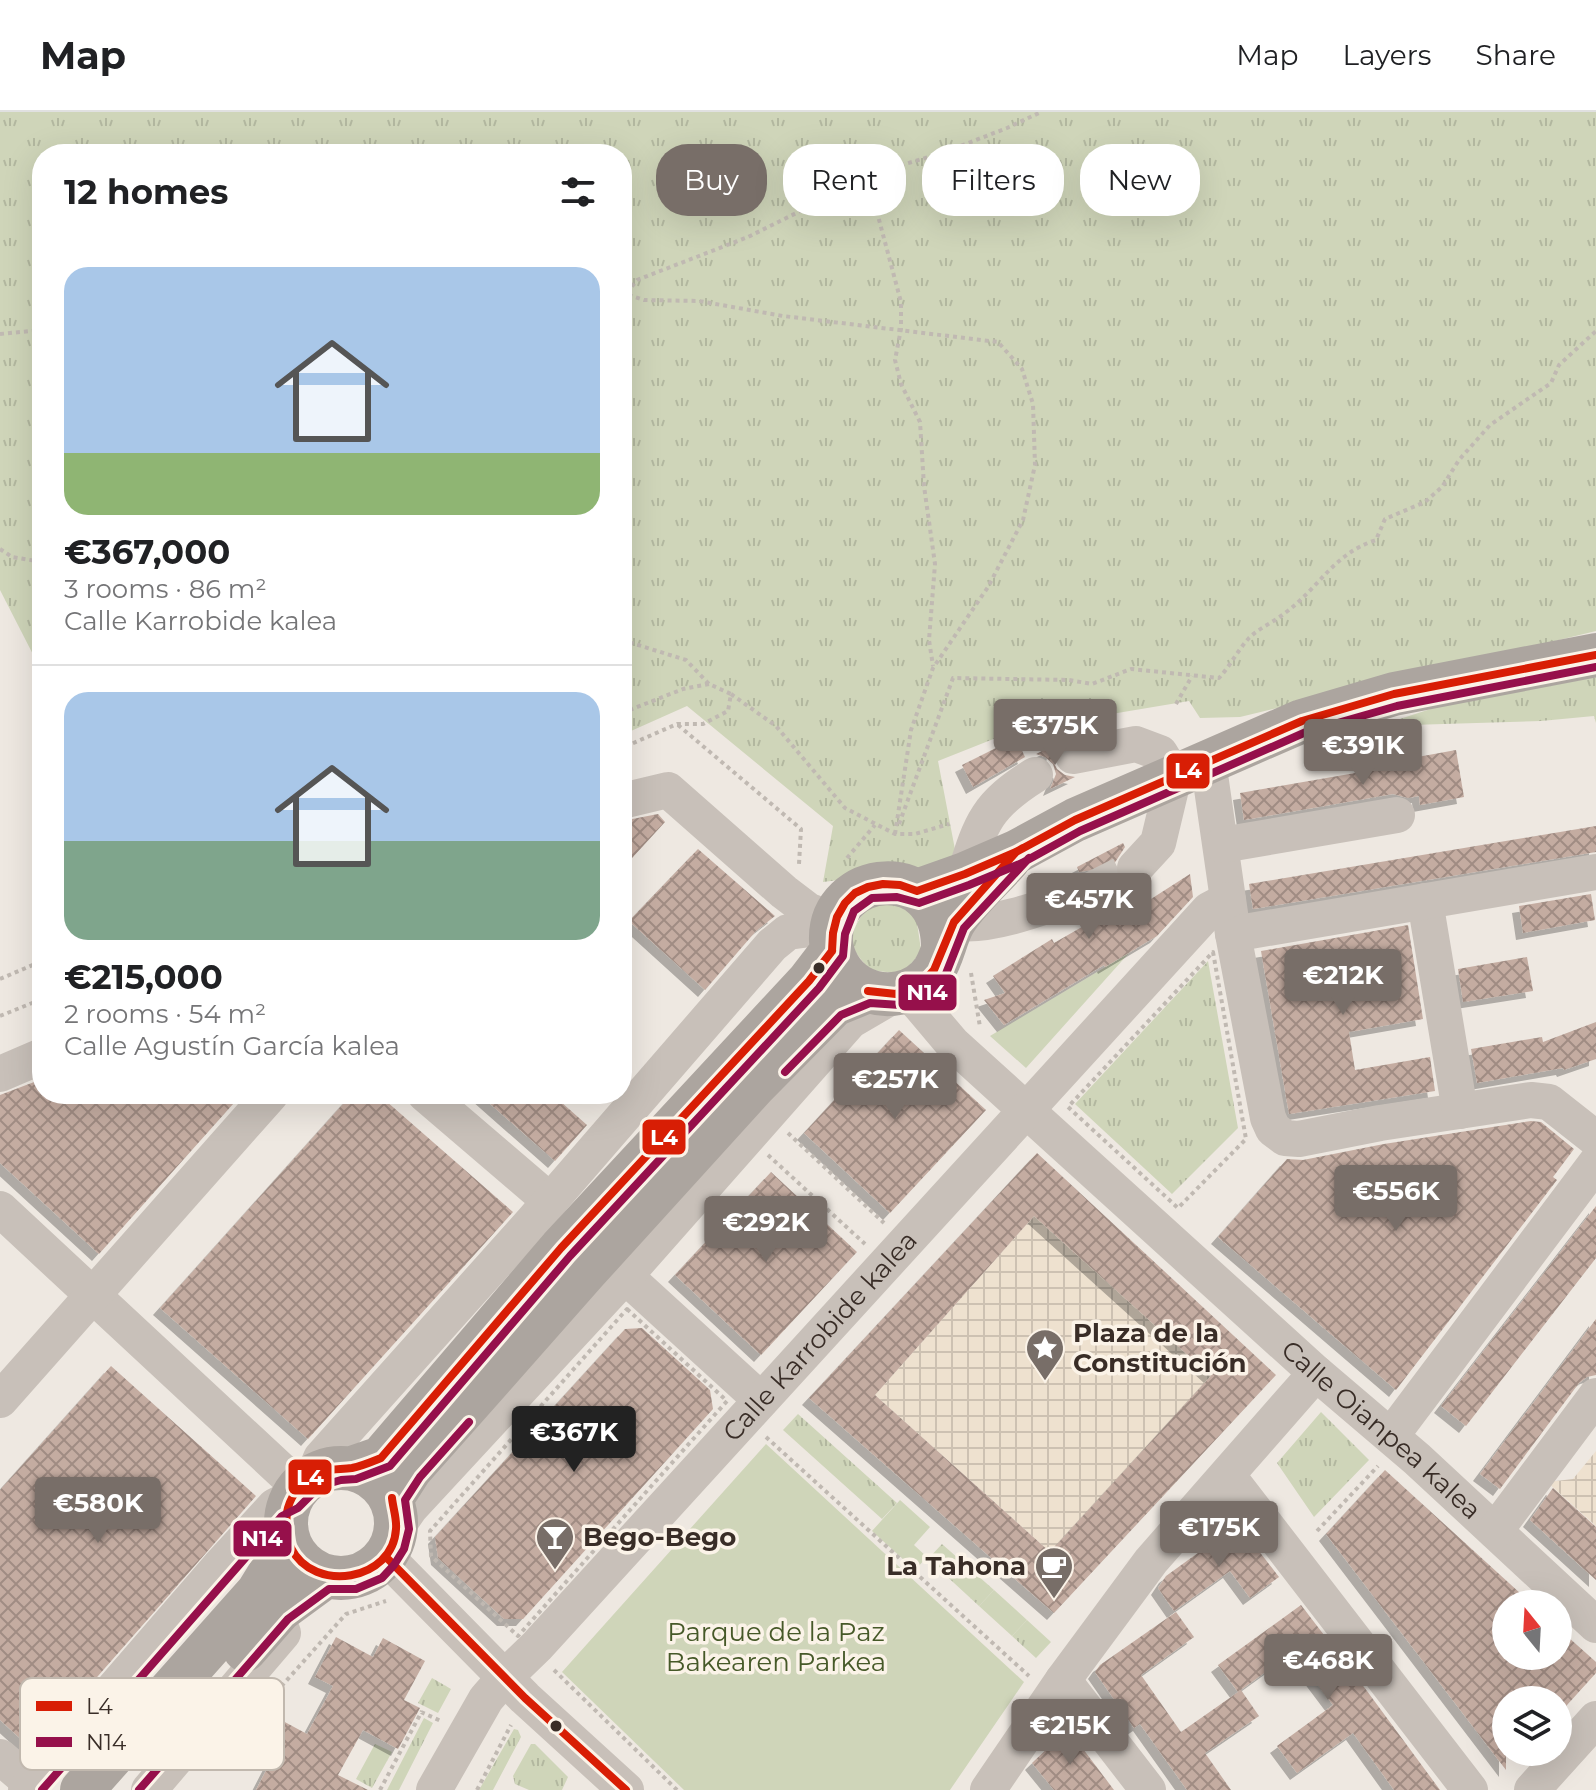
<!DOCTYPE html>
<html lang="en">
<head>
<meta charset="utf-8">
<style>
  body { margin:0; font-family:Montserrat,sans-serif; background:#f2f2f2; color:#202124; height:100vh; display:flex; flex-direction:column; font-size:30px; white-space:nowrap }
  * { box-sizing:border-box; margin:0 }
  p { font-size:26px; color:#757577 }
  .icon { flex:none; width:44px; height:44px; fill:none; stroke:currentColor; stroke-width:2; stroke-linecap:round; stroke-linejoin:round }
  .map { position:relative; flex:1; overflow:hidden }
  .panel { position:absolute; left:32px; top:32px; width:600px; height:960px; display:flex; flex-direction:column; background:#fff; border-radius:32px; box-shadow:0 8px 32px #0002 }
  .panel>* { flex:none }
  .top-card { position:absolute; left:656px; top:32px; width:760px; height:72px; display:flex; gap:16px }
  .needle { width:52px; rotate:342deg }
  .buttons { position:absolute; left:1492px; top:1478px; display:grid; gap:16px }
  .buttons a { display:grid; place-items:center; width:80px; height:80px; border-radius:50%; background:#fff; box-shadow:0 8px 32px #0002; font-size:40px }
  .price { position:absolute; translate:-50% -68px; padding:0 18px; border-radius:8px; background:#786e68; color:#fff; font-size:26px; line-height:52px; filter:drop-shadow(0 2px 4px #0008) }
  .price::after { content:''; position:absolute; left:50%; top:48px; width:24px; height:18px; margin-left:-12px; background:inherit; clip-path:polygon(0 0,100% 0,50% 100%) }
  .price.current { background:#222; color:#fff }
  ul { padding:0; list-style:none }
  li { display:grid; align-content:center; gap:16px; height:424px; padding:0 32px }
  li+li { border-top:2px solid #e0e0e0 }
  li span { display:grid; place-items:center; height:248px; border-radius:24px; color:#555 }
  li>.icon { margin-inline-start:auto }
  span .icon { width:144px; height:144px; fill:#fffc; stroke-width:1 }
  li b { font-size:34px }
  h2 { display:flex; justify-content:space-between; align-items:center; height:96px; padding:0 32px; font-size:34px }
  .tag { padding:0 28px; border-radius:32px; background:#fff; box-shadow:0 8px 32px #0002; font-size:28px; line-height:72px }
  .tag.current { background:#786e68; color:#fff }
  header { display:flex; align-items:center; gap:48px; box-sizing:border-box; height:112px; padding:0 40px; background:#fff; border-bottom:2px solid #e0e0e0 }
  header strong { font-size:38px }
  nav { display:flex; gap:44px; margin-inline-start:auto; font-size:28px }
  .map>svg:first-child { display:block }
  .grass { fill:url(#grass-tufts) }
  .park { fill:#cfd5b9 }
  .plaza { fill:url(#plaza-grid) }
  .building { fill:url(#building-cross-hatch); fill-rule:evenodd; filter:url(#shadow) }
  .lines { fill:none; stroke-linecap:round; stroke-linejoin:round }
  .minor-tunnel { stroke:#cac3bc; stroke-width:36; stroke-dasharray:36 18; stroke-linecap:butt }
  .path { stroke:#c0b9b2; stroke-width:4; stroke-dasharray:4 4; stroke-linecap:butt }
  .minor { stroke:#c8c0b9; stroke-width:36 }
  .major { stroke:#aca59f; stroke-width:44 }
  .bus-1-casing { stroke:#fbf3e8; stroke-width:14 }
  .bus-2-casing { stroke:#fbf3e8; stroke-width:14 }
  .bus-1 { stroke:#d81e05; stroke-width:8 }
  .bus-2 { stroke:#96104b; stroke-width:8 }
  .bus-dot { fill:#392d27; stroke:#fbf3e8; stroke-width:3 }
  .labels { text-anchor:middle; stroke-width:7; stroke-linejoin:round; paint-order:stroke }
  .poi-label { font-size:26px; font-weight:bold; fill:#392d27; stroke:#fbf3e8; text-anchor:start }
  .street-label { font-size:26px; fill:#392d27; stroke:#fbf3e8 }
  .park-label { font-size:26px; fill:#465928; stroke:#fbf3e8 }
  .key { fill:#fbf3e8; stroke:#c1b8ae; stroke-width:2 }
  .key-label { font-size:22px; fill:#392d27 }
  .line-badge { stroke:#fbf3e8; stroke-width:3 }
  .badge-label { font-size:22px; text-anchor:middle; font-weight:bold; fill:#fff }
</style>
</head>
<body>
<header>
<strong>Map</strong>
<nav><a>Map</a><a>Layers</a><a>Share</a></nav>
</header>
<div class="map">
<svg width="1596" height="1678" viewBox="0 0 1596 1678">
  <defs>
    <pattern id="grass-tufts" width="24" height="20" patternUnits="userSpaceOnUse" patternTransform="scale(2)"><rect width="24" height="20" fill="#cfd5b9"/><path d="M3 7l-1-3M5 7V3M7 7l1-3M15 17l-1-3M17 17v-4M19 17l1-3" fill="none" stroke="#b2b79f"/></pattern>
    <pattern id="plaza-grid" width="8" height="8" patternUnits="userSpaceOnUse" patternTransform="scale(2)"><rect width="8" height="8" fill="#eee1cf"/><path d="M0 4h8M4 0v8" fill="none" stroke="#cdc1b2"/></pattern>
    <pattern id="building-cross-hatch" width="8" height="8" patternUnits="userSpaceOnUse" patternTransform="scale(2)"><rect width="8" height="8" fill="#c4aca1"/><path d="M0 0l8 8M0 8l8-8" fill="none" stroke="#a08c83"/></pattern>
    <filter id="shadow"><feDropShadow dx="-7" dy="7" stdDeviation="0" flood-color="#0004"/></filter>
  </defs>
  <rect width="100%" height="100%" fill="#eee8e1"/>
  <path class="grass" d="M0,0H1596V519L1240,605L1200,606L1189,589L1028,616L996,626L938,649L958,753L823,770L833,714L687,594L622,623V42H42V560L0,478Z
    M1596,565V611L1594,604L1541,609L1378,614L1443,593Z
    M893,790L916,804L921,838C906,863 898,862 870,858C846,831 846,826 867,796Z
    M1208,849L1238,1016L1172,1082L1075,992Z
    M1321,1300L1369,1348L1314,1405L1277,1351Z
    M798,1302L897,1391L882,1407L783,1318Z
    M942,1432L994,1478L979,1494L928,1447Z
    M1027,1508L1051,1530L1036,1546L1012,1524Z
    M432,1566L451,1577L438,1601L418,1591Z
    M424,1606L433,1611L399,1678H387Z
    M514,1617L518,1618L521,1625L493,1678H479Z
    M375,1632L392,1640L372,1676L356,1667Z
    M531,1632H535L568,1665L562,1678H529L515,1672L513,1664Z"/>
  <path class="park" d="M1129,841L1026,956L990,924Z
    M766,1332L1024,1570L950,1678H684L562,1560Z
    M900,1388L930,1415L914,1433L927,1445L915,1458L872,1419Z
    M994,1478L1027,1508L1012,1524L979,1494Z"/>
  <path class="plaza" d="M1034,1104L1211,1264L1050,1440L875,1283Z
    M1596,1339V1414L1547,1370L1573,1367Z"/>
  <path class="building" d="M1016,626L1025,645L973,675L962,653Z
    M1056,632L1052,647L1057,657L1065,663L1075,665L1050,677L1056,662L1053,652L1045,645L1036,642Z
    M1456,638L1464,685L1420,693L1419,684L1408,686L1393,682L1244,708L1240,681L1413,651L1412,646Z
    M658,702L665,710L622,757V709Z
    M1596,714V740L1253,797L1249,772Z
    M1123,731L1125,735L1114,752L1115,763L1121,772L1131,777L1144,774L1151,787L1190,762L1193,785L1157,824L1105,855L1104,853L1004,913L984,888L1005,881L993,864L1052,827L1054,831L1101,804L1098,798L1105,792L1109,783L1108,771L1102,763L1092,758L1079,760L1077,755Z
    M698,737L775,804L756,819L705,878L629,809Z
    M1591,782L1595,808L1523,821L1519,794Z
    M1408,813L1423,907L1349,920L1355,958L1430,945L1435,979L1289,1002L1261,839Z
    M1527,845L1533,879L1463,890L1458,857Z
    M1596,910V947L1564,958L1563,956L1477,971L1471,937L1542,925L1543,930Z
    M899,918L986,998L890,1101L804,1021Z
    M42,967V982H242L99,1142L0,1051V983Z
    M352,982H378L513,1100L308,1327L160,1196Z
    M479,982H552L587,1013L555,1049Z
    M1531,1009L1541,1010L1574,1037L1553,1065L1557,1068L1396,1278L1218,1125L1287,1047L1303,1048L1384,1032Z
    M1037,1041L1276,1263L1054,1501L809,1286ZM1034,1104L1211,1264L1050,1440L875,1283Z
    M771,1060L857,1140L761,1243L675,1163Z
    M1596,1094V1146L1466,1314L1441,1294Z
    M1596,1207V1263L1587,1265L1579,1271L1500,1377L1480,1362Z
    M642,1216L710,1278L713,1297L523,1507H504L438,1446L435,1425L625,1217Z
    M111,1254L256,1384L33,1638L0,1608V1378Z
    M1385,1358L1532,1492H1506V1544H1558V1516L1596,1550V1561L1558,1603V1588H1506V1658L1326,1422Z
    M1553,1376L1596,1415V1468L1530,1408Z
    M1238,1412L1279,1465L1250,1486L1230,1459L1174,1499L1158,1476L1166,1464Z
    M1301,1493L1367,1579L1440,1678H1394L1353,1621L1297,1661L1277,1634L1333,1593L1293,1540L1238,1580L1218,1553Z
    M1176,1500L1194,1525L1141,1563L1181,1620L1241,1578L1259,1604L1205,1641L1231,1678H1187L1140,1612L1134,1616L1095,1560L1100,1553Z
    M336,1525L373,1545L383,1526L425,1549L404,1588L420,1596L398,1637L363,1618L338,1663L368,1678H256L271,1649L250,1638L270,1602L307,1622L333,1574L315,1565Z
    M1068,1617L1114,1678H1054L1032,1651Z"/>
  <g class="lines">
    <path class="minor-tunnel" d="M1089,779L1135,756"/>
    <path class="path" d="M879,60L874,89L901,190V217L895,248L901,272L920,310L924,374L935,452L929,528L933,554
      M0,222L42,218
      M0,437L12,445L42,450
      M622,528L686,548L709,572L731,582L728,599L703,612H677L622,636
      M731,582L776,614L845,696L895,722H915L949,712
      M1176,592L1192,564
      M622,601L683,577L709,572
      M678,613L801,717L799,752
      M899,712L953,566L1069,568L1092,572L1131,557L1219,566C1230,554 1238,538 1249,526C1259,516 1274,510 1285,501C1320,475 1333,442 1376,428L1385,407L1425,390L1442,375L1459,348L1490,313L1551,271L1559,253L1596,219
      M895,722L911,618L933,556L988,475L1023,408L1035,353L1033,292L1022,257L998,230L783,204L699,189L644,188L626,182L637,168L748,125L879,60L945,40L1007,16L1041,0
      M847,746L875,713
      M1213,840L1246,1027L1178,1096L1068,995Z
      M971,861L980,915
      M0,867L42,849
      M0,904L42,887
      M788,1021L884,1111
      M768,1043L865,1132
      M627,1197L727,1289L518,1524L431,1444L430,1419Z
      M766,1325L1029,1564
      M1317,1419L1378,1354
      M1211,1428L1229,1415
      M554,1558L677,1678
      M421,1600L441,1609
      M244,1616L346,1502L386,1489
      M380,1678L422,1599
      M477,1678L511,1613"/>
    <g class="minor">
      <path d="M1073,644L1136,632L1160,641L1174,664L1158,731L1135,756"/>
      <path d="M1208,649L1233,822L1268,1006L1273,1017L1285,1026L1299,1027L1380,1011L1531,988L1549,990L1596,1027"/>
      <path d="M622,689L668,678L784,780L809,799L834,808"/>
      <path d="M1222,733L1397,703"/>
      <path d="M965,762C981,710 987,693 1035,663"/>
      <path d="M1425,789L1460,999"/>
      <path d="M954,810C987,818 1055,791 1089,779"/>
      <path d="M1233,822L1596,760"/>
      <path id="s1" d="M908,879L952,931L1316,1261L1417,1347L1596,1513"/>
      <path d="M0,962L42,944"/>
      <path d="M425,982L550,1089"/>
      <path d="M0,1097L299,1375"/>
      <path d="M625,1164L761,1288"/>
      <path d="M0,1288L271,982"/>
      <path d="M1391,1324L1596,1051"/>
      <path d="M314,1363L321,1346L533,1109L772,833L788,820L832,814"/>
      <path d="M1228,1364L1470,1678"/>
      <path d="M397,1415L410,1396L625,1164L850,909L891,885"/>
      <path d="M1495,1419L1596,1284"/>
      <path d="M386,1445L525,1586L626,1678"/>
      <path d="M1063,1568L1148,1678"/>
      <path d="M0,1645L32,1672"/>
      <path d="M26,1678L219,1455L275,1394L291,1386"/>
      <path d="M149,1678L283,1521"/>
      <path id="s2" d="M434,1678L486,1587L506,1564L537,1534L1209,798L1228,788"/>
      <path d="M988,1678L1063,1568L1151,1449L1316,1261"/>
      <path d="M1532,1678L1596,1607"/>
    </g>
    <path class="major" d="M917,779L965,762L1016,740L1075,708L1302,609L1394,582L1596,543
      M943,833C941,745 828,758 831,829C832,847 842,864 858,874C884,889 917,883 934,858C943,844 945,827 953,812C965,790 992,767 1009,747
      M286 1411a55 55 0 1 1 110 0a55 55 0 1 1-110 0Z
      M352,1356L381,1346L561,1136L809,869L832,839
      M392,1386L410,1358L586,1159L755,973L834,893L868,879
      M245,1538L280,1498L325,1465
      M82,1678L258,1480L289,1430"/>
    <defs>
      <path id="bus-1" d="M832,839L833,821L837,805L845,791L855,781L868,775L883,772L900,773L917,779L965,762L1016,740L1075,708L1302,609L1394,582L1596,543
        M868,879L896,882L923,870L934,858L954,810L1016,740L1023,736
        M392,1386C393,1396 397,1407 396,1417C393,1469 314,1482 291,1436C288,1430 288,1419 287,1412C284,1394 296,1375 310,1365C323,1356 337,1358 352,1356C362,1354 371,1350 381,1346L561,1136L809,869L832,839
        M386,1445L525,1586L626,1678"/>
      <path id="bus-2" d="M785,960L841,903L870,891L900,893L931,879L945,864L964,816L1029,746
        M42,1678L282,1404L298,1396L320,1374L341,1368L356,1367L390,1354L570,1144L819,876L843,844L845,822L854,799L872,786L897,785L919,791L969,773L1022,751L1080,719L1306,620L1397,594L1596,555
        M139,1678L288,1507L329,1477H356L382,1466L394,1453L404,1437L409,1417L405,1388L420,1365L469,1310"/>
    </defs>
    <use href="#bus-1" class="bus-1-casing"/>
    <use href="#bus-2" class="bus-2-casing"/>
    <use href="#bus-1" class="bus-1"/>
    <use href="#bus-2" class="bus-2"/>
  </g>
  <defs>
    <symbol id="sight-pin" viewBox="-11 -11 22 30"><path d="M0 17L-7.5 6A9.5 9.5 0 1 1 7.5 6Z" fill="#786e68" stroke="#fbf3e8"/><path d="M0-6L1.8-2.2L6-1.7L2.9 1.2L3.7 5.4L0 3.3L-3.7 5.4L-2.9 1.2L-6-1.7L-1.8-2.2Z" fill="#fff"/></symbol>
    <symbol id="bar-pin" viewBox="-11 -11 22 30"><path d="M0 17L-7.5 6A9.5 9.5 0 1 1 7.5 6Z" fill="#786e68" stroke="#fbf3e8"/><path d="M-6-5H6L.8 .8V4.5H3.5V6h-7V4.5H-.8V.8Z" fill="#fff"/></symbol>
    <symbol id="cafe-pin" viewBox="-11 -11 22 30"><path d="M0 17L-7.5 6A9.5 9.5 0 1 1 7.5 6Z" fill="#786e68" stroke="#fbf3e8"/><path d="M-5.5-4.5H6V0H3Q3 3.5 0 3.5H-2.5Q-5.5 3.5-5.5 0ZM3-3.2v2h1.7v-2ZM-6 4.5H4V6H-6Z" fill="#fff"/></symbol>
  </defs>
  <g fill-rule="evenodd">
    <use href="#sight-pin" x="1023" y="1214" width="44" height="60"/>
    <use href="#bar-pin" x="533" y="1403" width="44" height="60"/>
    <use href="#cafe-pin" x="1032" y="1432" width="44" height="60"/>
  </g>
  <g class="bus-dot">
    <circle cx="819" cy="856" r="7"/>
    <circle cx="556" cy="1614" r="7"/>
  </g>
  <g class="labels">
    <g class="poi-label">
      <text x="1073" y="1230">Plaza de la<tspan x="1073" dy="30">Constitución</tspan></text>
      <text x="583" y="1434">Bego-Bego</text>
      <text x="1026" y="1463" text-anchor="end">La Tahona</text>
    </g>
    <g class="street-label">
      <text dy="9" stroke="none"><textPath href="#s2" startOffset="598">Calle Karrobide kalea</textPath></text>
      <text dy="9" stroke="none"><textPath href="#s1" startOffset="646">Calle Oianpea kalea</textPath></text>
    </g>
    <g class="park-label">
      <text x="776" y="1529">Parque de la Paz<tspan x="776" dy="30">Bakearen Parkea</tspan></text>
    </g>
  </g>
  <rect x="20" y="1566" width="264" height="92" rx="12" class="key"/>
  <rect x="36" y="1589" width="36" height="10" fill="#d81e05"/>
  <rect x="36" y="1625" width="36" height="10" fill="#96104b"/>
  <g class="key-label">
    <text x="86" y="1602">L4</text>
    <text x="86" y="1638">N14</text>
  </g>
  <g class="line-badge">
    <rect x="1165" y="640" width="46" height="38" rx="8" fill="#d81e05"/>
    <rect x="897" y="861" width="61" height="39" rx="8" fill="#96104b"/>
    <rect x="641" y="1006" width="46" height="38" rx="8" fill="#d81e05"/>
    <rect x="287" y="1346" width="46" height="38" rx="8" fill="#d81e05"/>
    <rect x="232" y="1407" width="61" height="39" rx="8" fill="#96104b"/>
  </g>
  <g class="badge-label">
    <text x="1188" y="666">L4</text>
    <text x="927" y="888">N14</text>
    <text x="664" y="1033">L4</text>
    <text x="310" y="1373">L4</text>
    <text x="262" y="1434">N14</text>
  </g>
</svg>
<div class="buttons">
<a><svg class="needle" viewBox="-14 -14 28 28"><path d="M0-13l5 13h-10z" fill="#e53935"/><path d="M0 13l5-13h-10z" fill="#757577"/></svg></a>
<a><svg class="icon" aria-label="layers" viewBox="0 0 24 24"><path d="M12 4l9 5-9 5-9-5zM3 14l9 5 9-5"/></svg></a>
</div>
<b class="price" style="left:1055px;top:655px">€375K</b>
<b class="price" style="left:1363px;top:675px">€391K</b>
<b class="price" style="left:1089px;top:829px">€457K</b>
<b class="price" style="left:1343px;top:905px">€212K</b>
<b class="price" style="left:895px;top:1009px">€257K</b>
<b class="price" style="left:1396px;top:1121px">€556K</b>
<b class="price" style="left:766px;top:1152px">€292K</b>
<b class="price current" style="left:574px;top:1362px">€367K</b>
<b class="price" style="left:98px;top:1433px">€580K</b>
<b class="price" style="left:1219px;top:1457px">€175K</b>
<b class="price" style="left:1328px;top:1590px">€468K</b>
<b class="price" style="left:1070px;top:1655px">€215K</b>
<div class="top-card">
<a class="tag current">Buy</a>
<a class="tag">Rent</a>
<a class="tag">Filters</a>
<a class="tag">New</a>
</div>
<section class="panel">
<h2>12 homes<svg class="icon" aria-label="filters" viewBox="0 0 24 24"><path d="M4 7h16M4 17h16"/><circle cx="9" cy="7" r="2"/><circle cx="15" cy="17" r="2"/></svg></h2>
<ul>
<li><span style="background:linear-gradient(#a9c7e8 75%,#8fb573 0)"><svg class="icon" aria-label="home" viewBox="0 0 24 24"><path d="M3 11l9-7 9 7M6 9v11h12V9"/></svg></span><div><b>€367,000</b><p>3 rooms · 86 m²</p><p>Calle Karrobide kalea</p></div></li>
<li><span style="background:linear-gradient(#a9c7e8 60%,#7fa58c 0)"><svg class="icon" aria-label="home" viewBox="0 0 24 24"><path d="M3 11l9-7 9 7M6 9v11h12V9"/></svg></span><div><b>€215,000</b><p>2 rooms · 54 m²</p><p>Calle Agustín García kalea</p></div></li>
</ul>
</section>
</div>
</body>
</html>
